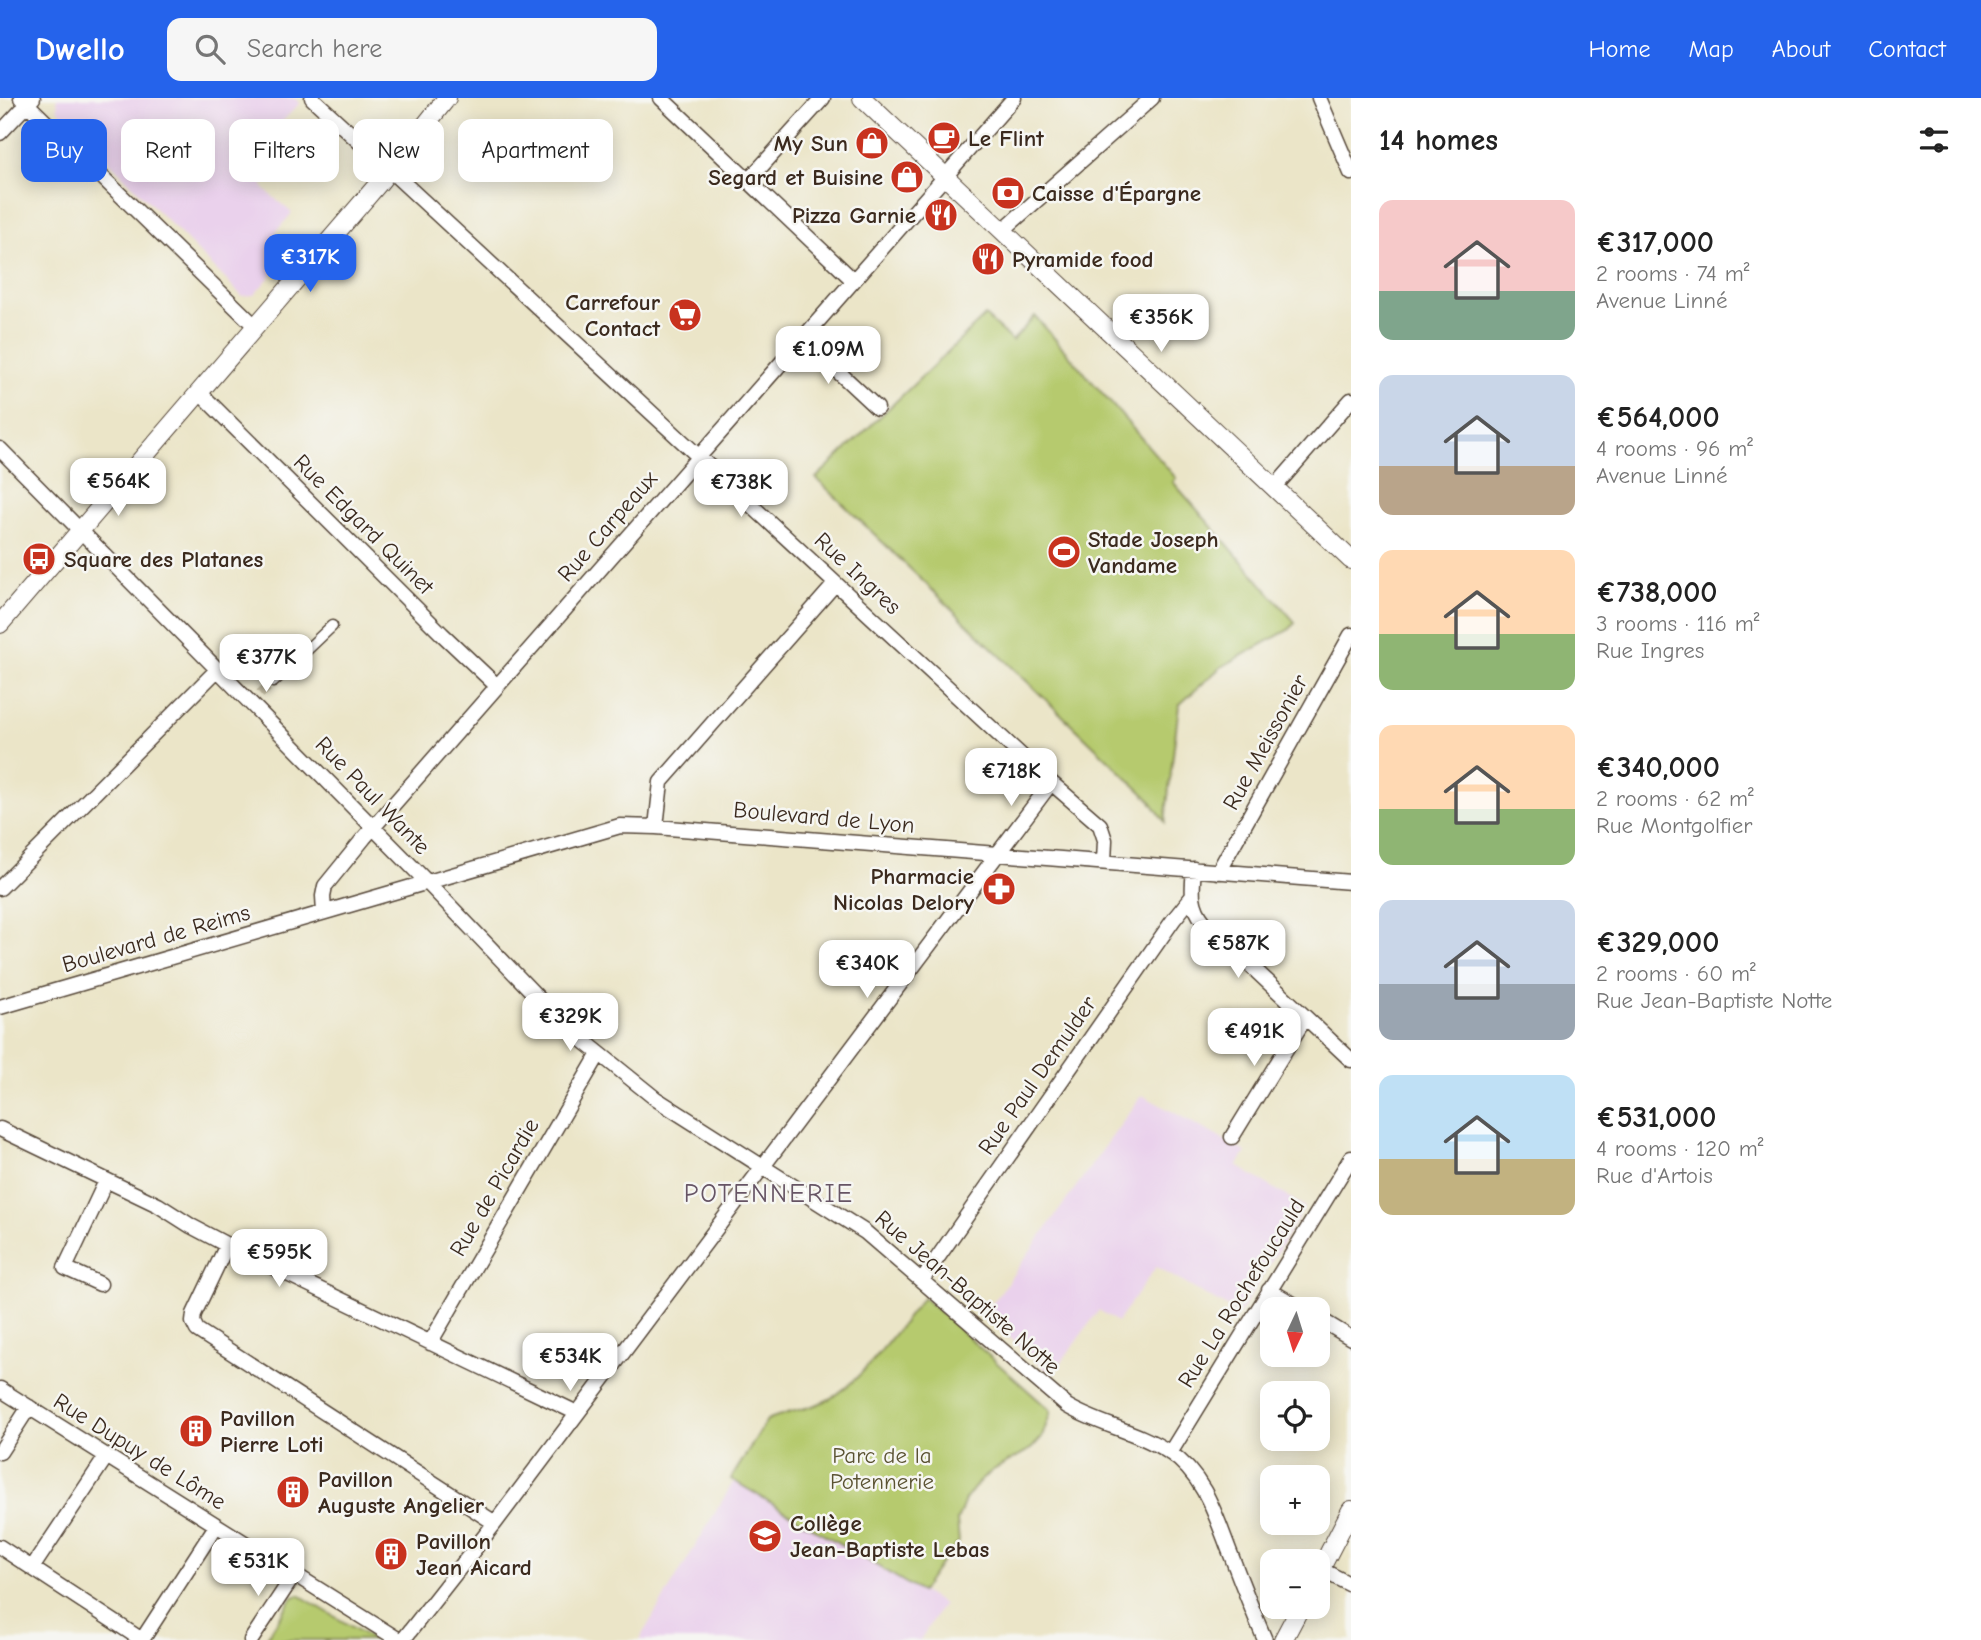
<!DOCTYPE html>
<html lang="en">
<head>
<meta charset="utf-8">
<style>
  body { margin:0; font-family:"Comic Neue",sans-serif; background:#f6f6f6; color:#222; height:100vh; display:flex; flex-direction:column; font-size:26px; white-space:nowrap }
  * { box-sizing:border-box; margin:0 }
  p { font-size:23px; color:#767676 }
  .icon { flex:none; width:38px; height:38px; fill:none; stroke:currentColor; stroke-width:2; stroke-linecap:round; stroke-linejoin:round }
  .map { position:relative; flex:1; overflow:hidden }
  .drawer { display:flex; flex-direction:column; background:#fff; width:630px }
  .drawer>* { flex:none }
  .guide { position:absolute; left:21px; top:21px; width:665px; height:63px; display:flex; gap:14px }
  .needle { width:46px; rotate:184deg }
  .controls { position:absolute; left:1260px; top:1199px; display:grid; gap:14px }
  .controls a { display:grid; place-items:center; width:70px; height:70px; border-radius:14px; background:#fff; box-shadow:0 4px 18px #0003; font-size:35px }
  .price { position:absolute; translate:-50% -60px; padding:0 16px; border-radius:14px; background:#fff; color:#222; font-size:23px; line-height:46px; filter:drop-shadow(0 2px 4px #0008) }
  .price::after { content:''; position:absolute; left:50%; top:42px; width:21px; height:16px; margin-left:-10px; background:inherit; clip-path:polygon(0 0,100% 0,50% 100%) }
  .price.selected { background:#2563eb; color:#fff }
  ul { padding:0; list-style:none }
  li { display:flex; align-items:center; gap:21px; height:175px; padding:0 28px }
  li span { display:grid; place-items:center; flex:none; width:196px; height:140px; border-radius:14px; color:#555 }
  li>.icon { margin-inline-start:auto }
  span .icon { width:84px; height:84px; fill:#fffc; stroke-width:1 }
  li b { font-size:30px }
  h2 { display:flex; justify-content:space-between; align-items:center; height:84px; padding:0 28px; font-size:30px }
  .chip { padding:0 24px; border-radius:14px; background:#fff; box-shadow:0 4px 18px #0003; font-size:24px; line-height:63px }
  .chip.selected { background:#2563eb; color:#fff }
  header { display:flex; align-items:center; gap:42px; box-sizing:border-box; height:98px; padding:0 35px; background:#2563eb; color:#fff }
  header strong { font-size:33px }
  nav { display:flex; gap:38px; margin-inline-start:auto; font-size:24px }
  .search { width:490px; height:63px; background:#f6f6f6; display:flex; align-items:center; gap:18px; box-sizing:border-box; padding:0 24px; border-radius:14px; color:#767676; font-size:26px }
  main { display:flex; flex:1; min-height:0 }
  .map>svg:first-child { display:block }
  .built { fill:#ead1ec }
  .green { fill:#b6ca6e; stroke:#787a46; stroke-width:2 }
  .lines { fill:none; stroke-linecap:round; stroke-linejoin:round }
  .pedestrian-tunnel { stroke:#c8c0a6; stroke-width:10; stroke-dasharray:10 5; stroke-linecap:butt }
  .pedestrian-casing { stroke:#554638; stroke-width:13 }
  .minor-casing { stroke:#554638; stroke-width:17 }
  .tertiary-casing { stroke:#554638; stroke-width:20 }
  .pedestrian { stroke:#fff; stroke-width:10 }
  .minor { stroke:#fff; stroke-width:14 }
  .tertiary { stroke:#fff; stroke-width:18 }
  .labels { text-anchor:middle; stroke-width:5; stroke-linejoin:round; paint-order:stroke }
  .poi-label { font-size:23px; font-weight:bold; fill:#3b2a1e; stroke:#f6f6f2; text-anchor:start }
  .street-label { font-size:23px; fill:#3b2a1e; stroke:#f6f6f2 }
  .park-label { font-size:23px; fill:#5a5232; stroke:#f6f6f2 }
  .quarter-label { font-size:26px; letter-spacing:2px; fill:#675565; stroke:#f6f6f2 }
</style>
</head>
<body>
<header>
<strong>Dwello</strong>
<div class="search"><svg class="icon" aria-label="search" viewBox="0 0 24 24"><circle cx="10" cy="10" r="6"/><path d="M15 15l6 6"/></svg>Search here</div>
<nav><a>Home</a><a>Map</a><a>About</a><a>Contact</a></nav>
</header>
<main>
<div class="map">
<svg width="1351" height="1542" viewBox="0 0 1351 1542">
  <rect width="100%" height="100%" fill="#f6f6f2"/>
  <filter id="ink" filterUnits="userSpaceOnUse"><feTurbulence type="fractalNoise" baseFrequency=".0143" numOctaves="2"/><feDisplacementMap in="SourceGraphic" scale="14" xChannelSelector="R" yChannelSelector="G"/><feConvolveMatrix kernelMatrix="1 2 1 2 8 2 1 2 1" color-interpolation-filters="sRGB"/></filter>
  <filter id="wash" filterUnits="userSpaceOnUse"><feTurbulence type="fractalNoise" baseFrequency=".00686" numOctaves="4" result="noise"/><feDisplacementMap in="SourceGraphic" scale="28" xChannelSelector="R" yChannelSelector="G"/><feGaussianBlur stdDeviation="1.57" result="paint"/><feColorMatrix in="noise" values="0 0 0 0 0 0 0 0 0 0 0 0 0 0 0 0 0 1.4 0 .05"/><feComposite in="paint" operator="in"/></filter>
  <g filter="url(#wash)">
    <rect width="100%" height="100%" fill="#ebe5c8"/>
    <path class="built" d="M57,0H294L300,5L274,32L280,35L281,47L260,73L264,91L292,115L275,135L293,152L254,197L242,198L58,12Z
      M1142,997L1246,1054L1237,1068L1305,1109L1239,1216L1156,1169L1117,1224L1099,1212L1052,1277L984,1217Z
      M734,1383L943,1506L920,1542H639Z"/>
    <path class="green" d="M985,218L1012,243L1035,218L1176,380L1173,384L1295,524L1290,531L1221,569L1179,607L1165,724L1150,702L816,380Z
      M923,1199L1051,1313L1042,1339L1031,1351L993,1372L978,1385L965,1402L957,1423L959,1444L943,1462L921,1494L731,1381L767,1322C785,1314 805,1312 823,1304C858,1290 899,1229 923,1199Z
      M299,1497L372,1541V1542H265L293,1499Z"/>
  </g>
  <g filter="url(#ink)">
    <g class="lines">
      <path class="pedestrian-tunnel" d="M260,596L273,584"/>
      <defs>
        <path id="pedestrian" d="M273,584L332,528"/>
        <path id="minor" d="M21,0L256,229
          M312,0L1040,675L1100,727L1105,742L1104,764
          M661,0L853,182
          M1319,0L1351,75
          M0,35L33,0
          M748,83L823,0
          M1002,133L1152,0
          M802,240L877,310
          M200,295L442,536L497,588
          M0,351L426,783L563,926L656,1001L865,1134L1067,1308C1099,1327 1137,1333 1169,1354C1205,1378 1216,1419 1231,1457C1242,1486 1253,1514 1265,1542
          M1274,390L1351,302
          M656,729L661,684L835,486
          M1194,771C1192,792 1190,807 1204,824L1351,962
          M1218,774L1351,537
          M0,790L218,571
          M324,814L323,798L325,788L364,740L1014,0
          M0,909L620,728L656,729L1351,784
          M0,1031L158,1107L191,1128L227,1147L577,1315
          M1232,1039L1305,920
          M227,1147L194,1216L193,1224L197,1232L495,1425
          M922,1182L1174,821L1191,800
          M100,1186L65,1170L106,1083
          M1269,1192L1302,1211
          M1318,1220L1351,1240
          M430,1245L599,956
          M0,1291L399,1542
          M0,1354L29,1309
          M1170,1355L1351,1060
          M0,1449L142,1542L216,1428
          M32,1470L106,1359
          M1320,1471L1351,1487
          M251,1542L294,1477
          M403,1542L495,1425L1051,685"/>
        <path id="tertiary" d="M862,0L1351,462
          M0,526L379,85L447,0
          M1318,1476L1351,1412
          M1283,1542L1301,1508"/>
      </defs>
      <use href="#pedestrian" class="pedestrian-casing"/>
      <use href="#minor" class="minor-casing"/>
      <use href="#tertiary" class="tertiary-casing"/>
      <use href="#pedestrian" class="pedestrian"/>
      <use href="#minor" class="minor"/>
      <use href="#tertiary" class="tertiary"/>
    </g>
  </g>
  <defs>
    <symbol id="cafe-disc" viewBox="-11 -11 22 22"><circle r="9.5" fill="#c8321e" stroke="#f6f6f2"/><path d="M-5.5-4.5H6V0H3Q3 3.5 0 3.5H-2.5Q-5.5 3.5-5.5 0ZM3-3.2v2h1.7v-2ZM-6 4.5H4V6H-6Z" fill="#fff"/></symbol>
    <symbol id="shop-disc" viewBox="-11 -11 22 22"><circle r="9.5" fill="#c8321e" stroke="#f6f6f2"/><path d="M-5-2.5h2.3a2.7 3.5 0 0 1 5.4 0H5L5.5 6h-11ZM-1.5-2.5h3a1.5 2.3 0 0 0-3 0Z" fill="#fff"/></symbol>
    <symbol id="bank-disc" viewBox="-11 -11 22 22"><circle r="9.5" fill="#c8321e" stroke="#f6f6f2"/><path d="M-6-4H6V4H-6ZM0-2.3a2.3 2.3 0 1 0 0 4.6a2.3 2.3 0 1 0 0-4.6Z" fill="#fff"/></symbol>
    <symbol id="restaurant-disc" viewBox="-11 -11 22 22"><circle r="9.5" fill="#c8321e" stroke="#f6f6f2"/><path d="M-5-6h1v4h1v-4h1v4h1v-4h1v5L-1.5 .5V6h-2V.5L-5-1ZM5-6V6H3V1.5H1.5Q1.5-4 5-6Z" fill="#fff"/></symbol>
    <symbol id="supermarket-disc" viewBox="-11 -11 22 22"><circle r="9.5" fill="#c8321e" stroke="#f6f6f2"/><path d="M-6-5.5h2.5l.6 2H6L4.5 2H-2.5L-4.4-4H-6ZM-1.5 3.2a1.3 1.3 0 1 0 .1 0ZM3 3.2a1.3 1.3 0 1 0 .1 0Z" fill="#fff"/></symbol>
    <symbol id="stadium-disc" viewBox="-11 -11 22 22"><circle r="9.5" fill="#c8321e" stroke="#f6f6f2"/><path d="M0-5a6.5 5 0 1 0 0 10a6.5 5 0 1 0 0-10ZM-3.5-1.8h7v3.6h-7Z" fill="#fff"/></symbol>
    <symbol id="bus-disc" viewBox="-11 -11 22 22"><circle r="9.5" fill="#c8321e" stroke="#f6f6f2"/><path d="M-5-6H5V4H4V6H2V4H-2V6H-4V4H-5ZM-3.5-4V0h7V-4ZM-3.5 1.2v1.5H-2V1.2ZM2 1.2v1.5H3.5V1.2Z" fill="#fff"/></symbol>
    <symbol id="pharmacy-disc" viewBox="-11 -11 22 22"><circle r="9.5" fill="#c8321e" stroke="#f6f6f2"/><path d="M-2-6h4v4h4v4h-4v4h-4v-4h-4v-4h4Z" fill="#fff"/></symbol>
    <symbol id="building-disc" viewBox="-11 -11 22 22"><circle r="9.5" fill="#c8321e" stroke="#f6f6f2"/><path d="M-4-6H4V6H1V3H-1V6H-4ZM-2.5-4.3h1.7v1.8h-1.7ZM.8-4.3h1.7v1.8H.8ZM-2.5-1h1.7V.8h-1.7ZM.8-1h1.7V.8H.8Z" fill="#fff"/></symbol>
    <symbol id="school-disc" viewBox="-11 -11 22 22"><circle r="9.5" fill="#c8321e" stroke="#f6f6f2"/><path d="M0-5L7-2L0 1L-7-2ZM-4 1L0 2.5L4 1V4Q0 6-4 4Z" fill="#fff"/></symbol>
  </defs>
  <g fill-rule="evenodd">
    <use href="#cafe-disc" x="925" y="21" width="38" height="38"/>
    <use href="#shop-disc" x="853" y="26" width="38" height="38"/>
    <use href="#shop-disc" x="888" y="60" width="38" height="38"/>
    <use href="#bank-disc" x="989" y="76" width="38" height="38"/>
    <use href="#restaurant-disc" x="922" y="98" width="38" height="38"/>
    <use href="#restaurant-disc" x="969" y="142" width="38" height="38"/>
    <use href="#supermarket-disc" x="666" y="198" width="38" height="38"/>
    <use href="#stadium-disc" x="1045" y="435" width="38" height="38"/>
    <use href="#bus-disc" x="20" y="442" width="38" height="38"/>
    <use href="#pharmacy-disc" x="980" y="772" width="38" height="38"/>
    <use href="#building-disc" x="177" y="1314" width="38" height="38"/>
    <use href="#building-disc" x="274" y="1375" width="38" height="38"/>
    <use href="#school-disc" x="746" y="1419" width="38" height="38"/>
    <use href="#building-disc" x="372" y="1437" width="38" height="38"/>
  </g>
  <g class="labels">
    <g class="poi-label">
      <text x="968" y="48">Le Flint</text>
      <text x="848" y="53" text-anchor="end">My Sun</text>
      <text x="883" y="87" text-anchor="end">Segard et Buisine</text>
      <text x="1032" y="103">Caisse d'Épargne</text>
      <text x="916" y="125" text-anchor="end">Pizza Garnie</text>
      <text x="1012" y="169">Pyramide food</text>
      <text x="660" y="212" text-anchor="end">Carrefour<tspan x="660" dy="26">Contact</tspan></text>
      <text x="1088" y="449">Stade Joseph<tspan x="1088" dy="26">Vandame</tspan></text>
      <text x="64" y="469">Square des Platanes</text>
      <text x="974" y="786" text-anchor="end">Pharmacie<tspan x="974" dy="26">Nicolas Delory</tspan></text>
      <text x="220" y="1328">Pavillon<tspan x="220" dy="26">Pierre Loti</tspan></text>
      <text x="318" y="1389">Pavillon<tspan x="318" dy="26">Auguste Angelier</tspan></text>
      <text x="790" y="1433">Collège<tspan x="790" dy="26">Jean-Baptiste Lebas</tspan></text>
      <text x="416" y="1451">Pavillon<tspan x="416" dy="26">Jean Aicard</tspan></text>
    </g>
    <g class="street-label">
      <text transform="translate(364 426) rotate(45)" y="8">Rue Edgard Quinet</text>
      <text transform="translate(607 428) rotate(-49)" y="8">Rue Carpeaux</text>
      <text transform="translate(858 475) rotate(43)" y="8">Rue Ingres</text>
      <text transform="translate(1265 644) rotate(-61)" y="8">Rue Meissonier</text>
      <text transform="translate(373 697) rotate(46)" y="8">Rue Paul Wante</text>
      <text transform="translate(824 719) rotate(5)" y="8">Boulevard de Lyon</text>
      <text transform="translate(156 840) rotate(-16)" y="8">Boulevard de Reims</text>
      <text transform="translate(1037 977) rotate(-55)" y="8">Rue Paul Demulder</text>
      <text transform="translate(494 1089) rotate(-60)" y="8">Rue de Picardie</text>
      <text transform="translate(968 1194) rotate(41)" y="8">Rue Jean-Baptiste Notte</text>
      <text transform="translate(1241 1195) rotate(-58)" y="8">Rue La Rochefoucauld</text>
      <text transform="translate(140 1353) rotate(32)" y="8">Rue Dupuy de Lôme</text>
    </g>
    <g class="park-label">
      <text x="882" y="1365">Parc de la<tspan x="882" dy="26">Potennerie</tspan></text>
    </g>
    <g class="quarter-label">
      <text x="769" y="1104">POTENNERIE</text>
    </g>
  </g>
</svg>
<div class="controls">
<a><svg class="needle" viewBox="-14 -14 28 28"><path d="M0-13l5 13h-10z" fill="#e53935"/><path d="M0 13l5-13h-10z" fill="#767676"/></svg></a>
<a><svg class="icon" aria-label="locate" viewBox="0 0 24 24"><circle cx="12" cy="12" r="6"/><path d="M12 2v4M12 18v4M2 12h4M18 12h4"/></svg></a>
<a>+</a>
<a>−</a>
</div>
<b class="price selected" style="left:310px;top:196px">€317K</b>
<b class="price" style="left:1161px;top:256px">€356K</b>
<b class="price" style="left:828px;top:288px">€1.09M</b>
<b class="price" style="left:118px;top:420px">€564K</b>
<b class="price" style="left:741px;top:421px">€738K</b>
<b class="price" style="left:266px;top:596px">€377K</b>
<b class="price" style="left:1011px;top:710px">€718K</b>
<b class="price" style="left:1238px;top:882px">€587K</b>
<b class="price" style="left:867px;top:902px">€340K</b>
<b class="price" style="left:570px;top:955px">€329K</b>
<b class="price" style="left:1254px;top:970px">€491K</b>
<b class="price" style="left:279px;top:1191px">€595K</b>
<b class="price" style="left:570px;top:1295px">€534K</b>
<b class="price" style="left:258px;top:1500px">€531K</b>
<div class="guide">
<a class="chip selected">Buy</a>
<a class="chip">Rent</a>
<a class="chip">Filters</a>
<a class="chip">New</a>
<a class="chip">Apartment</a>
</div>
</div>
<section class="drawer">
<h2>14 homes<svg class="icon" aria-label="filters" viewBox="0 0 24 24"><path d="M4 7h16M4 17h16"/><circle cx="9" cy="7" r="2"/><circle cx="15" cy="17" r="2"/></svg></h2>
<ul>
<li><span style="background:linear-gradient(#f6c9c9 65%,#7fa58c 0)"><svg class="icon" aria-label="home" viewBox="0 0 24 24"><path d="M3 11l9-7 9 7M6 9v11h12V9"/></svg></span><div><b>€317,000</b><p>2 rooms · 74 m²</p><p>Avenue Linné</p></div></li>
<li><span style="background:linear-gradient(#c9d6e8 65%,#b9a48a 0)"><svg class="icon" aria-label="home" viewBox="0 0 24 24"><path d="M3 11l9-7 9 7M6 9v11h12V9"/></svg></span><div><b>€564,000</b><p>4 rooms · 96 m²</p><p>Avenue Linné</p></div></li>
<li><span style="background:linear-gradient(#ffd9b3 60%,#8fb573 0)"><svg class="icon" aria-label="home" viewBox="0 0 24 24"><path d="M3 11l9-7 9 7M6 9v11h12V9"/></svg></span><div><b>€738,000</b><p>3 rooms · 116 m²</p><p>Rue Ingres</p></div></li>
<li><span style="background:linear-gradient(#ffd9b3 60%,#8fb573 0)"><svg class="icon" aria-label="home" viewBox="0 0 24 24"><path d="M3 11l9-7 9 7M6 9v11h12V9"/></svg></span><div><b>€340,000</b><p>2 rooms · 62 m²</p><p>Rue Montgolfier</p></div></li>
<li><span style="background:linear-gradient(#c9d6e8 60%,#9aa5b1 0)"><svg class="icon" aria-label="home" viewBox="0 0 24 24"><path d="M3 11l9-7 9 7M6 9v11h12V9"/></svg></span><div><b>€329,000</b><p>2 rooms · 60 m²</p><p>Rue Jean-Baptiste Notte</p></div></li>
<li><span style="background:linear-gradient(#bfe0f5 60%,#c2b280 0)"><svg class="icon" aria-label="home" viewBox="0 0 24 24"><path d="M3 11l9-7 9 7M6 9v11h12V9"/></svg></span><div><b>€531,000</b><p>4 rooms · 120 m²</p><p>Rue d'Artois</p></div></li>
</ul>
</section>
</main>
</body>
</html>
